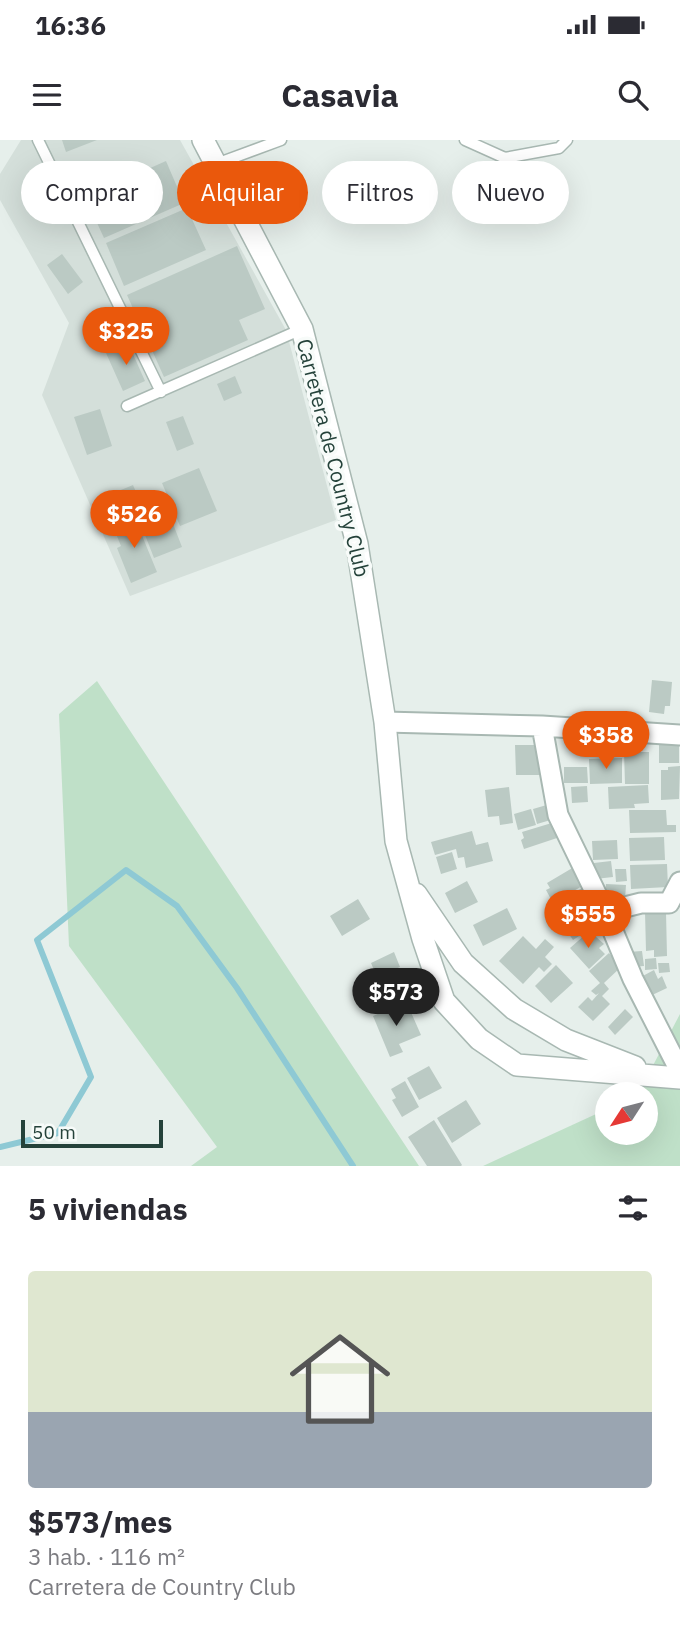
<!DOCTYPE html>
<html lang="es">
<head>
<meta charset="utf-8">
<style>
  body { margin:0; font-family:"IBM Plex Sans",sans-serif; background:#f7f7f7; color:#2b2b33; height:100vh; display:flex; flex-direction:column; font-size:26px; white-space:nowrap }
  * { box-sizing:border-box; margin:0 }
  p { font-size:23px; color:#7c7c81 }
  .icon { flex:none; width:38px; height:38px; fill:none; stroke:currentColor; stroke-width:2; stroke-linecap:round; stroke-linejoin:round }
  .map { position:relative; height:1026px; overflow:hidden }
  .side { display:flex; flex-direction:column; background:#fff; flex:1 }
  .side>* { flex:none }
  .banner { position:absolute; left:21px; top:21px; width:639px; height:63px; display:flex; gap:14px }
  .needle { width:46px; rotate:234deg }
  .tools { position:absolute; left:595px; top:942px; display:grid; gap:14px }
  .tools a { display:grid; place-items:center; width:63px; height:63px; border-radius:50%; background:#fff; box-shadow:0 7px 28px #0002; font-size:35px }
  .scale { position:absolute; left:21px; bottom:18px; width:142px; box-sizing:border-box; padding-left:7px; border:4px solid #24423a; border-top:0; font-size:19px; line-height:24px; white-space:nowrap; color:#24423a; -webkit-text-stroke:5px #f7fbf9; paint-order:stroke }
  .price { position:absolute; translate:-50% -60px; padding:0 16px; border-radius:24px; background:#ea580c; color:#fff; font-size:23px; line-height:46px; filter:drop-shadow(0 2px 4px #0008) }
  .price::after { content:''; position:absolute; left:50%; top:42px; width:21px; height:16px; margin-left:-10px; background:inherit; clip-path:polygon(0 0,100% 0,50% 100%) }
  .price.on { background:#222; color:#fff }
  ul { padding:0; list-style:none }
  li { display:grid; align-content:center; gap:14px; height:371px; padding:0 28px }
  li+li { border-top:2px solid #e1e1e2 }
  li span { display:grid; place-items:center; height:217px; border-radius:7px; color:#555 }
  li>.icon { margin-inline-start:auto }
  span .icon { width:126px; height:126px; fill:#fffc; stroke-width:1 }
  li b { font-size:30px }
  h2 { display:flex; justify-content:space-between; align-items:center; height:84px; padding:0 28px; font-size:30px }
  .pill { padding:0 24px; border-radius:32px; background:#fff; box-shadow:0 7px 28px #0002; font-size:24px; line-height:63px }
  .pill.on { background:#ea580c; color:#fff }
  .status { display:flex; justify-content:space-between; align-items:center; height:49px; padding:0 35px; background:#fff; direction:ltr }
  .status svg { height:19px; fill:currentColor }
  header { display:flex; justify-content:space-between; align-items:center; height:91px; padding:0 28px; background:#fff; font-size:32px; font-weight:700 }
  .map>svg:first-child { display:block }
  .built { fill:#d4dfda }
  .green { fill:#bfe0c8 }
  .lines { fill:none; stroke-linecap:round; stroke-linejoin:round }
  .stream { stroke:#8ec9d4; stroke-width:6 }
  .building { fill:#bbcac4 }
  .service-casing { stroke:#a8b8b2; stroke-width:13 }
  .minor-casing { stroke:#a8b8b2; stroke-width:23 }
  .tertiary-casing { stroke:#a8b8b2; stroke-width:24 }
  .service { stroke:#fff; stroke-width:10 }
  .minor { stroke:#fff; stroke-width:19 }
  .tertiary { stroke:#fff; stroke-width:21 }
  .labels { text-anchor:middle; stroke-width:7; stroke-linejoin:round; paint-order:stroke }
  .street-label { font-size:21px; fill:#24423a; stroke:#f7fbf9 }
</style>
</head>
<body>
<div class="status"><b>16:36</b><svg viewBox="0 0 49 12"><path d="M0 12V9h3v3zM5 12V6h3v6zM10 12V3h3v9zM15 12V0h3v12zM26 1h20v11H26zM47 4h2v5h-2z"/></svg></div>
<header><svg class="icon" aria-label="menu" viewBox="0 0 24 24"><path d="M4 6h16M4 12h16M4 18h16"/></svg>Casavia<svg class="icon" aria-label="search" viewBox="0 0 24 24"><circle cx="10" cy="10" r="6"/><path d="M15 15l6 6"/></svg></header>
<div class="map">
<svg width="680" height="1026" viewBox="0 0 680 1026">
  <rect width="100%" height="100%" fill="#e6efeb"/>
  <path class="built" d="M21,0H180L286,190L336,380L130,456L42,255L69,183L0,60V34Z"/>
  <path class="green" d="M97,541L419,1026H191L217,1007L69,806L59,574Z
    M680,874V1026H483L607,969V992H646V954H638Z"/>
  <g class="lines">
    <path class="stream" d="M0,1007L58,993L91,937L37,800L126,730L177,766L237,848L353,1026"/>
  </g>
  <path class="building" d="M62,0H97L66,12Z
    M166,21L184,63L104,98L85,57Z
    M187,68L206,110L124,146L106,103Z
    M237,106L265,169L239,180L248,200L164,237L127,155Z
    M62,114L83,142L68,154L47,125Z
    M128,203L145,241L123,251L106,213Z
    M235,236L242,253L224,261L217,244Z
    M100,269L112,306L87,315L74,277Z
    M183,276L194,304L177,311L166,282Z
    M199,328L217,371L180,386L162,343Z
    M133,345L142,366L107,380L99,359Z
    M168,371L182,407L154,418L140,382Z
    M134,376L157,432L131,443L117,408L121,406L112,384Z
    M652,540L672,542L670,566H665L664,574L649,572Z
    M659,602H679V623H659Z
    M515,605H540V635H516Z
    M624,612H649V644H625Z
    M622,618V643L590,644L589,619Z
    M680,626L679,659L661,660V630H668V627Z
    M564,627H587L588,643H564Z
    M648,645L649,663L634,664L635,668L609,669L608,647Z
    M587,646L588,662L572,663L571,647Z
    M509,647L513,683L500,685L499,676L488,677L485,650Z
    M550,664L554,679L537,684L533,669Z
    M531,669L536,685L518,690L514,674Z
    M629,670H666L667,685H676V692L630,693Z
    M555,682L560,697L524,709L521,700L524,698L522,692Z
    M472,691L476,705L488,702L493,721L466,728L464,717L458,718L456,709L435,715L431,702Z
    M664,697L665,720L630,721L629,698Z
    M617,700L618,719L593,720L592,701Z
    M452,712L457,729L441,734L436,717Z
    M611,721L613,737L595,739L594,723Z
    M667,724L668,747L631,749L630,725Z
    M574,727L584,745L553,763L546,750L550,748L547,743Z
    M615,729H626L627,741L616,742Z
    M467,741L478,762L455,773L445,753Z
    M606,744L626,745L625,759L605,758Z
    M582,748L589,759L564,774L557,763Z
    M358,759L370,779L342,796L330,776Z
    M589,762L602,781L573,800L560,781Z
    M507,768L517,789L483,806L473,785Z
    M645,772H666L667,816L654,817V810L646,811Z
    M586,794L591,800L595,796L604,804L599,808L605,814L589,829L570,808Z
    M523,796L536,809L545,799L554,807L545,817L552,824L544,832L539,827L523,844L499,821Z
    M642,811L644,826L630,827L628,812Z
    M394,812L400,827L377,837L371,823Z
    M609,813L621,827L604,843L609,849L602,856L610,864L593,881L578,867L588,857L592,861L599,853L596,855L591,851L600,843L589,831Z
    M656,818L657,829L645,830V819Z
    M658,823H669L670,832L659,833Z
    M556,825L573,843L551,863L535,846Z
    M654,830L658,839L662,836L667,848L648,857L639,838Z
    M396,845L401,857L374,868L369,856Z
    M401,864L404,873L410,870L421,895L399,904L403,912L390,917L373,876Z
    M625,869L633,877L615,895L608,887Z
    M429,926L442,948L419,960L407,938Z
    M405,941L419,967L402,977L392,960L396,958L391,949Z
    M466,960L481,984L452,1003L437,978Z
    M434,980L462,1025L461,1026H427L408,997Z"/>
  <g class="lines">
    <defs>
      <path id="service" d="M38,0L161,252
        M465,0L505,18L559,8L567,0
        M216,24L281,0
        M127,266L302,189"/>
      <path id="minor" d="M385,582L542,586L680,595
        M542,586L558,675L605,772
        M680,742L669,763H641L605,772L633,839L680,931"/>
      <path id="tertiary" d="M203,0L302,189L357,404L385,582L396,701L423,799L444,861L479,899L517,925L680,938
        M416,754L463,823L514,869L566,900L635,927"/>
    </defs>
    <use href="#service" class="service-casing"/>
    <use href="#minor" class="minor-casing"/>
    <use href="#tertiary" class="tertiary-casing"/>
    <use href="#service" class="service"/>
    <use href="#minor" class="minor"/>
    <use href="#tertiary" class="tertiary"/>
  </g>
  <g class="labels">
    <g class="street-label">
      <text transform="translate(333 318) rotate(76)" y="7">Carretera de Country Club</text>
    </g>
  </g>
</svg>
<div class="tools">
<a><svg class="needle" viewBox="-14 -14 28 28"><path d="M0-13l5 13h-10z" fill="#e53935"/><path d="M0 13l5-13h-10z" fill="#7c7c81"/></svg></a>
</div>
<div class="scale">50 m</div>
<b class="price" style="left:126px;top:227px">$325</b>
<b class="price" style="left:134px;top:410px">$526</b>
<b class="price" style="left:606px;top:631px">$358</b>
<b class="price" style="left:588px;top:810px">$555</b>
<b class="price on" style="left:396px;top:888px">$573</b>
<div class="banner">
<a class="pill">Comprar</a>
<a class="pill on">Alquilar</a>
<a class="pill">Filtros</a>
<a class="pill">Nuevo</a>
</div>
</div>
<section class="side">
<h2>5 viviendas<svg class="icon" aria-label="filters" viewBox="0 0 24 24"><path d="M4 7h16M4 17h16"/><circle cx="9" cy="7" r="2"/><circle cx="15" cy="17" r="2"/></svg></h2>
<ul>
<li><span style="background:linear-gradient(#dfe7d0 65%,#9aa5b1 0)"><svg class="icon" aria-label="home" viewBox="0 0 24 24"><path d="M3 11l9-7 9 7M6 9v11h12V9"/></svg></span><div><b>$573/mes</b><p>3 hab. · 116 m²</p><p>Carretera de Country Club</p></div></li>
</ul>
</section>
</body>
</html>
